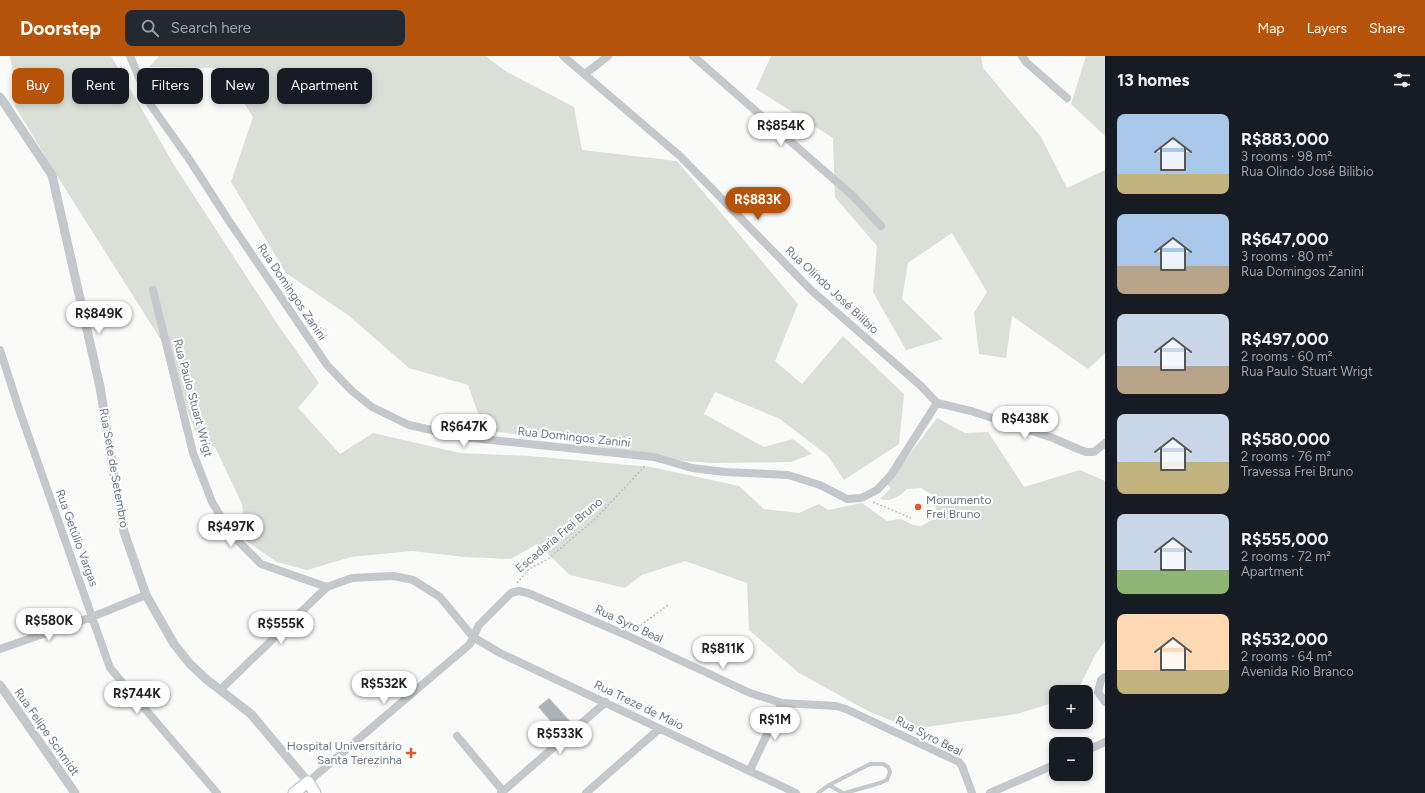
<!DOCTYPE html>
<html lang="en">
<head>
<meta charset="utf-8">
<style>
  body { margin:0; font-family:Figtree,sans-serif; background:#242831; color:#f1f3f6; height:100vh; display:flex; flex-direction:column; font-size:15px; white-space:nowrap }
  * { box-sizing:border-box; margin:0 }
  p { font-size:13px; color:#9ea1a6 }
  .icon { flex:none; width:22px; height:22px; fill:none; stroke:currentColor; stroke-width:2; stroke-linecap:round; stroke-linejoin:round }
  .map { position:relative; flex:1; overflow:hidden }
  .side { display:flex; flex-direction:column; background:#171b24; width:320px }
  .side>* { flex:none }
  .banner { position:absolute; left:12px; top:12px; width:380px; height:36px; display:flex; gap:8px }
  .controls { position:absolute; left:1049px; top:629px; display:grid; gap:8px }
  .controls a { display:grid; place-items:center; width:44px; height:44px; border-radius:8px; background:#171b24; box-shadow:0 2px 6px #0003; font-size:20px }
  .price { position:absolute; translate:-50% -34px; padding:0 9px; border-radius:14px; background:#fff; color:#222; font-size:13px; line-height:26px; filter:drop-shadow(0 1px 2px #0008) }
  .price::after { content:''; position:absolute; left:50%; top:24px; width:12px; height:9px; margin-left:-6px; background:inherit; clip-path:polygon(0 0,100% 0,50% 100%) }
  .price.selected { background:#b45309; color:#fff }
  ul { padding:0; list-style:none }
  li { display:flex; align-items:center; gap:12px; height:100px; padding:0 12px }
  li span { display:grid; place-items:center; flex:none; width:112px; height:80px; border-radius:8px; color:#555 }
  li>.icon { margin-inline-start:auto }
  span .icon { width:48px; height:48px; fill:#fffc; stroke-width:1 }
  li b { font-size:17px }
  h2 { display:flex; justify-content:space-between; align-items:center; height:48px; padding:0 12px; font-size:17px }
  .chip { padding:0 14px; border-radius:8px; background:#171b24; box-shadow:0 2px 6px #0003; font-size:14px; line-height:36px }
  .chip.selected { background:#b45309; color:#fff }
  header { display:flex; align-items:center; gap:24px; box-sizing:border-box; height:56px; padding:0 20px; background:#b45309; color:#fff }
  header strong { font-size:19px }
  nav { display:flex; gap:22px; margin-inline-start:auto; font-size:14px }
  .search { width:280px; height:36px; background:#242831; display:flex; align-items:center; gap:10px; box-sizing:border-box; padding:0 14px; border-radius:8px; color:#9ea1a6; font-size:15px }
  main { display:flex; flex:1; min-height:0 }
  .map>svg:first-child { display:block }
  .green { fill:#dadfd7 }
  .shadow { fill:#0003 }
  .building { fill:#aab3b9; stroke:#dcdcda }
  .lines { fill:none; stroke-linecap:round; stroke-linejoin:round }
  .secondary-casing { stroke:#b3babf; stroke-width:13 }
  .path { stroke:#bbbfc2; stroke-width:1.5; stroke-dasharray:2 2; stroke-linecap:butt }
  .service { stroke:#c3c8cc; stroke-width:4 }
  .minor { stroke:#c3c8cc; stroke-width:8 }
  .tertiary { stroke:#c3c8cc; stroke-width:9 }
  .secondary { stroke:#fff; stroke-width:11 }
  .poi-dot { fill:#e4572e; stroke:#fff; stroke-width:1.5 }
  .labels { text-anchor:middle; stroke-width:4; stroke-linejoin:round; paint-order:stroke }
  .street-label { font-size:12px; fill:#657683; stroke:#fff }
  .poi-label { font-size:12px; fill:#657683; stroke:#fff; text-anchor:start }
</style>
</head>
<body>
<header>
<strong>Doorstep</strong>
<div class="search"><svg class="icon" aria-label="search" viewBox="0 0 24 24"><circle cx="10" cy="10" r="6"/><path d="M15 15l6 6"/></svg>Search here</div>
<nav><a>Map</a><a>Layers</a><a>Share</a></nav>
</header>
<main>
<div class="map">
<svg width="1105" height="737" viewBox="0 0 1105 737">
  <rect width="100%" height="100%" fill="#fafaf8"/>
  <path class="green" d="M10,0H111L174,109L278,269L319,327L298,352L340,398L373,377L460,397L530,400L651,411L739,430L764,453L799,457L819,448L828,454L862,447L887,465L901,463L913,469L921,470L932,464L936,455L934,440L921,432L907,433C899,441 891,446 880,443L891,432L887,428L937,362L965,377L988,376L1024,431L1080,414L1105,425V585L1095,599L1077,636H1056V646L1017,658L912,673L868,655L799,617L749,574L747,527L685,505L642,519L625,532L570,519L537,488L511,503L465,501L412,495L351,501L307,514L277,506L245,484L242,448L215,391L198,383L161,284L54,115L15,50V28Z
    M159,0H485L507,16L574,51L582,94L677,105L798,248L775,305L802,328L843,280L904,338L899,388L844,424L828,400L780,363L715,336L704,358L764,391L793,383L812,398L791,406L714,407L670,404L584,387L484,374L468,329L409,312L348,259L286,217L231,126L253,61L222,12L149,11Z
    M771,0H981L983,12L1041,81L1067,132L1105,114V297L1088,313L1012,260L1006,302L979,298L974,257L987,236L952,177L908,207L902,243L943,283L906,294L873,236L877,190L835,141L833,82L756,33Z
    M1086,0H1105V80L1071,48Z"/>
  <path class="shadow" d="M555,648L575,671L565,680L560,674Z"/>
  <path class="building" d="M549,642L570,665L559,675L538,651Z"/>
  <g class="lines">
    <defs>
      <path id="secondary" d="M294,737L308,726L315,737"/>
    </defs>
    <use href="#secondary" class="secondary-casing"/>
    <path class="path" d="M873,446L911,462
      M517,527L529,513L548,503L595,463L646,409
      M634,574L668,549"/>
    <path class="service" d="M829,729L843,737
      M818,737L829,729L870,708H883L888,711L890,716L887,724L880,727L845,737"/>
    <path class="minor" d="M130,0L150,48L189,103L229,165L327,309L352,335L372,351L409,369L463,381L654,401L692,412L725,416L788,419L820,429L847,443L861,442L877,434L891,419L937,347
      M563,0L680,100L811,234L921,330L937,347L971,355L1053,382L1078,393L1086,396H1094L1105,387
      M693,0L853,140L881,170
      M1022,0L1026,6L1067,42
      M585,18L608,0
      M153,234L193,397L212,446L232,479L261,508L327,531L352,522L370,521L394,520L413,524L440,541L473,581L500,597L796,737
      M0,294L20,356L110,612L217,737
      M0,593L92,561L146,539
      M1105,621L1101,624L1098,636L1105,646
      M221,633L327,531
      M457,680L503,735
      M1086,695L1105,686
      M750,714L782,647
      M308,726L470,588L479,569L511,537L519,535L528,537L626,579L750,637L782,647L836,650L846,653L959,706L962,710L972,737
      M501,737L606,646
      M586,737L659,673
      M990,737L1056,708"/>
    <path class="tertiary" d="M0,41L52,119L100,331L118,443L124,476L146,539L174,588L190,608L206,623L251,658L308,726
      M0,629L75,737"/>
    <use href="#secondary" class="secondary"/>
  </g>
  <g class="poi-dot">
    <circle cx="918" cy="451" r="4"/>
    <path d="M409 691h4v4h4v4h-4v4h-4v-4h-4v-4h4z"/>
  </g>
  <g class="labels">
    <g class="street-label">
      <text transform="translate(832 234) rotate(43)" y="4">Rua Olindo José Bilibio</text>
      <text transform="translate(292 236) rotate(56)" y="4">Rua Domingos Zanini</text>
      <text transform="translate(193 342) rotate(75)" y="4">Rua Paulo Stuart Wrigt</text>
      <text transform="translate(574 381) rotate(6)" y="4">Rua Domingos Zanini</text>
      <text transform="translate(114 412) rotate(80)" y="4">Rua Sete de Setembro</text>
      <text transform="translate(559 479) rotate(-40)" y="4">Escadaria Frei Bruno</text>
      <text transform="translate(77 482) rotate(70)" y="4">Rua Getúlio Vargas</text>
      <text transform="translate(629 568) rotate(25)" y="4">Rua Syro Beal</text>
      <text transform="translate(639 649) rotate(26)" y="4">Rua Treze de Maio</text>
      <text transform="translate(47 676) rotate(55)" y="4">Rua Felipe Schmidt</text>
      <text transform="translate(929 680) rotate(27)" y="4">Rua Syro Beal</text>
    </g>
    <g class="poi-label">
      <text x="926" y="448">Monumento<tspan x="926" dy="14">Frei Bruno</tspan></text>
      <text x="402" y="694" text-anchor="end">Hospital Universitário<tspan x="402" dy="14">Santa Terezinha</tspan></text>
    </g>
  </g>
</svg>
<div class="controls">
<a>+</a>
<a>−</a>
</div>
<b class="price" style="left:781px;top:91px">R$854K</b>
<b class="price selected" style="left:758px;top:165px">R$883K</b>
<b class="price" style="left:99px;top:279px">R$849K</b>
<b class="price" style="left:1025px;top:384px">R$438K</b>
<b class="price" style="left:464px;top:392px">R$647K</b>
<b class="price" style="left:231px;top:492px">R$497K</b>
<b class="price" style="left:49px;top:586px">R$580K</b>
<b class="price" style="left:281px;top:589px">R$555K</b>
<b class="price" style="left:723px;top:614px">R$811K</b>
<b class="price" style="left:384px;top:649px">R$532K</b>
<b class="price" style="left:137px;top:659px">R$744K</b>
<b class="price" style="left:775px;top:685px">R$1M</b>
<b class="price" style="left:560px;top:699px">R$533K</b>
<div class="banner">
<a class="chip selected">Buy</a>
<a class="chip">Rent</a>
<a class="chip">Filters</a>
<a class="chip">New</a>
<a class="chip">Apartment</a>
</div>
</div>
<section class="side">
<h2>13 homes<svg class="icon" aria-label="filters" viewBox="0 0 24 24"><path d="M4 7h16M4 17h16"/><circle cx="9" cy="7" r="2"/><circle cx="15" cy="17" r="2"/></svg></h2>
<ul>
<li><span style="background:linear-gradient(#a9c7e8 75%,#c2b280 0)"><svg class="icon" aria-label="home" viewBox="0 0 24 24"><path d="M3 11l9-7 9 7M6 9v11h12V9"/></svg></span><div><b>R$883,000</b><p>3 rooms · 98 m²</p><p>Rua Olindo José Bilibio</p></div></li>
<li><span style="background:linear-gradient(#a9c7e8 65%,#b9a48a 0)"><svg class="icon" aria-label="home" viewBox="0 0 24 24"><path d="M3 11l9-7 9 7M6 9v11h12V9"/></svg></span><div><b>R$647,000</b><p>3 rooms · 80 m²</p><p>Rua Domingos Zanini</p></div></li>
<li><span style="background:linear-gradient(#c9d6e8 65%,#b9a48a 0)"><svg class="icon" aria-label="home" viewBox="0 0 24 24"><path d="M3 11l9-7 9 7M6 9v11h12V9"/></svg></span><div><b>R$497,000</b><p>2 rooms · 60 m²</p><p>Rua Paulo Stuart Wrigt</p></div></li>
<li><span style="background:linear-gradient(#c9d6e8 60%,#c2b280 0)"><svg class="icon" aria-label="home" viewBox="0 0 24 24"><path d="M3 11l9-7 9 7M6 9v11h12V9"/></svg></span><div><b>R$580,000</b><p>2 rooms · 76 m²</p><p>Travessa Frei Bruno</p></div></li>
<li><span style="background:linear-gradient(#c9d6e8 70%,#8fb573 0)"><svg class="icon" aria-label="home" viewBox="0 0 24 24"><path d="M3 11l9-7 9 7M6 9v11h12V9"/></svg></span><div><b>R$555,000</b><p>2 rooms · 72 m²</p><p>Apartment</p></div></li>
<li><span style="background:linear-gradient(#ffd9b3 70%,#c2b280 0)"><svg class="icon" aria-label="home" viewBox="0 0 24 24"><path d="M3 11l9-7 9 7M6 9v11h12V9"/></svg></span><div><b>R$532,000</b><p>2 rooms · 64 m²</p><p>Avenida Rio Branco</p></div></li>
</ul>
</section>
</main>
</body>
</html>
